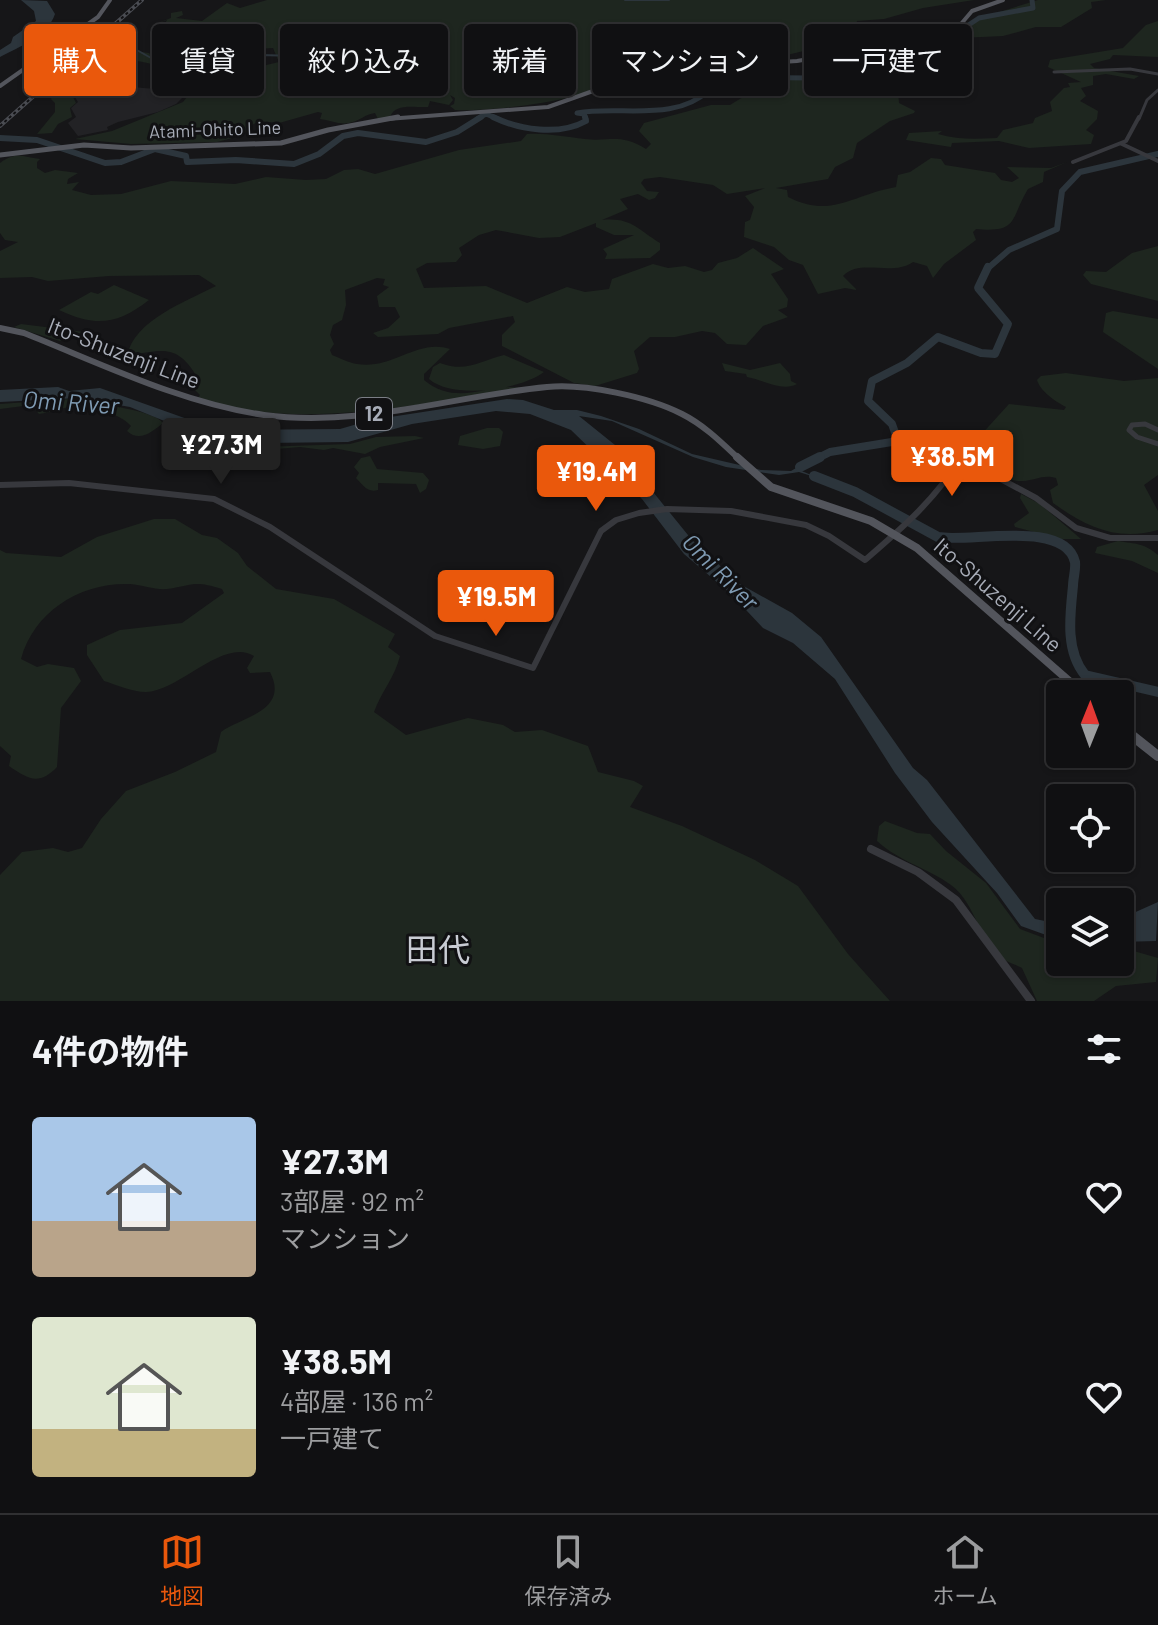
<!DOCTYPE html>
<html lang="ja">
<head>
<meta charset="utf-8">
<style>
  body { margin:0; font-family:Barlow,"Noto Sans JP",sans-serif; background:#19191b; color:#f1f3f6; height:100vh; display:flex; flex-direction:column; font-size:30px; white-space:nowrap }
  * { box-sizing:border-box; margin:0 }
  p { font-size:26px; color:#9c9d9f }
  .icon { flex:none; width:44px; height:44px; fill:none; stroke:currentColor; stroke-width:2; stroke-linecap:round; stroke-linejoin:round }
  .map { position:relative; height:1001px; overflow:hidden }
  .panel { display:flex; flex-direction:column; background:#101012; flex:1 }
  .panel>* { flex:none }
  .guide { position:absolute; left:24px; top:24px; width:1110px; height:72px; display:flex; gap:16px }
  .needle { width:52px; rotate:1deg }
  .controls { position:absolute; left:1046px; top:680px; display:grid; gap:16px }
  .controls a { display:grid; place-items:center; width:88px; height:88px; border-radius:8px; background:#101012; box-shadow:0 2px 6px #0004,0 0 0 2px #303032; font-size:40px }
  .price { position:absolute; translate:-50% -68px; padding:0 18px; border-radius:8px; background:#ea580c; color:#fff; font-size:26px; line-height:52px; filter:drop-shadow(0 2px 4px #0008) }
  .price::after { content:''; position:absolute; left:50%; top:48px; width:24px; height:18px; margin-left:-12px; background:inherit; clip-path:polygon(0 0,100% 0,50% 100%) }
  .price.active { background:#222; color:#fff }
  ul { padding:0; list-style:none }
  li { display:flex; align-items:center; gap:24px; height:200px; padding:0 32px }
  li span { display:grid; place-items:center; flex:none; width:224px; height:160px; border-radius:8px; color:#555 }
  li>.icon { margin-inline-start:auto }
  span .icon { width:96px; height:96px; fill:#fffc; stroke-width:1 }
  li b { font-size:34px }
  h2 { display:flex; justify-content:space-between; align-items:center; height:96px; padding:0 32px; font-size:34px }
  .tag { padding:0 28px; border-radius:8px; background:#101012; box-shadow:0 2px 6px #0004,0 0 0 2px #303032; font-size:28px; line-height:72px }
  .tag.active { background:#ea580c; color:#fff }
  .tabs { display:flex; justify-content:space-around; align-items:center; height:112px; border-top:2px solid #303032; background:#101012; font-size:22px; color:#9c9d9f }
  .tabs a { display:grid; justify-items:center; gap:4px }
  .tabs .active { color:#ea580c }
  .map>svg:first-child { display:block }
  .built { fill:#222225 }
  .green { fill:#1e261f }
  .water { fill:#2c353c }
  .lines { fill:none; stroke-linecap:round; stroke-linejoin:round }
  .stream { stroke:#2c353c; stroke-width:2 }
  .river-far3 { stroke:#2c353c; stroke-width:5 }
  .river-far2 { stroke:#2c353c; stroke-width:6 }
  .river-far1 { stroke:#2c353c; stroke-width:8 }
  .river { stroke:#2c353c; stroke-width:10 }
  .minor-far4 { stroke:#37383d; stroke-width:3 }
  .minor-far3 { stroke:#37383d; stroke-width:4 }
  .minor-far2 { stroke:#37383d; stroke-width:5 }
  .minor-far1 { stroke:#37383d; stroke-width:6 }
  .minor { stroke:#37383d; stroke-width:8 }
  .major-far4 { stroke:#53555c; stroke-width:4 }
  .major-far3 { stroke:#53555c; stroke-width:5 }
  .major-far2 { stroke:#53555c; stroke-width:6 }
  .major-far1 { stroke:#53555c; stroke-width:8 }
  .major { stroke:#53555c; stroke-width:10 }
  .rail-casing { stroke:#4a4c52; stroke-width:4 }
  .rail { stroke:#111113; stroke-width:2; stroke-dasharray:3; stroke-linecap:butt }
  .labels { text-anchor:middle; stroke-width:6; stroke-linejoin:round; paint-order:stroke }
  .far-street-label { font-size:18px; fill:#a8adb8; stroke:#111113 }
  .shield { fill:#111113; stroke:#7b7e86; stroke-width:2 }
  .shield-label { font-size:20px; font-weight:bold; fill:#a8adb8 }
  .street-label { font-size:22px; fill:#a8adb8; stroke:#111113 }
  .water-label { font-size:24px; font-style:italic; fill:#7f9bb3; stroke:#111113 }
  .near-quarter-label { font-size:32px; fill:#c9ccd4; stroke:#111113 }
</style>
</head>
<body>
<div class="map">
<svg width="1158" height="1001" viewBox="0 0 1158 1001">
  <rect width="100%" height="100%" fill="#161618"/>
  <path class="built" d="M104,79L132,87L167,90L182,98L176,104L158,112L118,122L107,127L108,130L78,136L68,123L76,117L71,108L78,102L75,97L90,93L80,85Z"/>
  <path class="green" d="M267,0H974L923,8L884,19L857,21L854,32L840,30L836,34L841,42L787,55L717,64L630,83L627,78H619C594,100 491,112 455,110L450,106L454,104L455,98L450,95L453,100L449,105L430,101L428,107C416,108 395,102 390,117L378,119L375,113C365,114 360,121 349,123C340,125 329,120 320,119L322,113L318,112L279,123L259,121L247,128L244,135L217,142L131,144L75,139L112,131L183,102L187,97L183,91L213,77L215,67H233L232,71L238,72L279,62L273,48L214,51L221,48L214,46L215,42L197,41L206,30L162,28L167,20L155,24L171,18V13L182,11L183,15L176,18L202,21L227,3L240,8Z
    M1038,0H1106L1091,2L1092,8L1061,27H1036L1003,36L960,38L957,41L965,54L941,79L942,88L898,92L899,103L915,111L914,113L890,121L857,143L853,158L835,167L828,179L776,188L787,190L788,197C832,219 851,195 896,187L898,175L910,172L931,158L941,159L945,165L995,173L1001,180L1012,182L1019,178L1007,167L1051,168L1067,162L1044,172L1043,182L1028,189C1010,219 1019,233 976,229L973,232L976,240L944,264L933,278L927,266L913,262C892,277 860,258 843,276L857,290L845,288L818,294L803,265L789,260L774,247L744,237L745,222L750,220L754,207L745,196L765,188L727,194L713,185L660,177L644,179L641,183L647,191L659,192L655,198L649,200L638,194L620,199L628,209L602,220C631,217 637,229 660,243V250L650,258L605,259L607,254L603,249L634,235H614L596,227V223L560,237L539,238L496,230L479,235L459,248L462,255L456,262L427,263L416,269L424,288L486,286L527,303L567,287L585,292L609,289L612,279L653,264L668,268L685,266L704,272L712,270L718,263L737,258L753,248L784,269L771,274L788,299L787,307L778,310L788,317L763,326L746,345L727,344L715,333L702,331L675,337H650L634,351L639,369L637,373L595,386L574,383L502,346V335L515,322L513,316L449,328L438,334L378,337L373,333L388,328L400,317L395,307H379L377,296L389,287L383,285L385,279L377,278L345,290L346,305L342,320L333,325L330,335L334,344L330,350L332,355C340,358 349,363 357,364C392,370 418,338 450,349L424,374V380C458,408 490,382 521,388C432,402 342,422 251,411C233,408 215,403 197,399L200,395L194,389L197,377C177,343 162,350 127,356C134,320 187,301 216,286L199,275L109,276L48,281L32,277L0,278V251L18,242L5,240L0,233V163C16,151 23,157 40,159L37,162V168L45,173L55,170L78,173L68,179L67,184L79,182L72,190L91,195L121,194L171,181L235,184L266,177L306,180L326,179L344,170L358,169L375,174L459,150L521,141L527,134C547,133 565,137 585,139C611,142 619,133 646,149L651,144L639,131L644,123L711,105H730L756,89L792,79H810L842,69L857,61L881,62L904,56L940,42L977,19Z
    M1158,21V57L1113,55L1110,59L1090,64L1094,68L1139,76L1134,79L1106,74L1093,76V85L1081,88L1086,96L1080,101L1098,111L1097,119L1086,130L1094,135L1091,144L1029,148L999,141L952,143L951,147L906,140L909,133L942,131L938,134C957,140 977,139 997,138L1003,130L1033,123L1035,118L1052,111L1050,102L1064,88L1070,87L1068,83L1081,82L1048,67L1050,60L1123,48L1146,25Z
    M134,51L149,53L153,58L159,56L158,58L183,66C166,71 154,63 137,61C121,60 106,64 93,70L102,73H80L109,54Z
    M76,76L84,82L105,77L90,83H78L88,91L73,97L76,103L70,108L72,117L58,124L52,133L37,134L55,112V103L51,99C57,89 62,77 76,76Z
    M1158,246V301L1091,284L1083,275L1086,271L1106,272L1132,253Z
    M114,285L149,300C117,325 95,327 59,310L91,292L98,294Z
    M1113,311L1158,319V369L1103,332L1106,313Z
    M21,324L93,333L60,341L14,327Z
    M504,355L544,372C520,390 453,400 429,379L433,367L440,363C467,373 479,361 504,355Z
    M722,363L750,370L780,363L790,374L791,381L797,384C782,392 764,380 747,377L746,374L725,371Z
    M1066,373L1124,381L1158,378V475L1144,485L1158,511V530C1117,542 1085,526 1053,503L1050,490L1058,485L1056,478C1044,474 1035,480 1023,481C1010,482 997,474 985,468L979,437L1009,404L1064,410L1066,407C1056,402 1040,391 1037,380L1041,376Z
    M69,399C89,403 153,409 163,423C153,431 140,443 127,431L131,426C121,414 94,407 77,406C66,406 51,413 39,414L31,405L0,409V404Z
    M487,428H499L503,432L500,446L483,449L458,445L460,436Z
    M415,436L424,438L380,447L365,454L333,448L324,450L300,447L265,450L259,447L350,444L376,437Z
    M370,456L377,469L423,473L429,480L426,489L420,493L416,484L378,483V490C367,493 363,485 356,478L359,473L354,467L361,458Z
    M1021,494L1040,504L1081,539H1061L1015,527L1014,524L1029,513L1020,498Z
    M154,519H175L202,535L217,538L238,553L247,566L276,589L334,599L395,634L388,647L400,656C395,677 381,692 374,712L406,735L468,718L503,725L515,732L542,730L588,746L598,772L634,781L643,786L630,807L682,826L755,860L798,886L848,954L890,1001H0V875L22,852L53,848L68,852L82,848L101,819L126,791L175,772L216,752L221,732C241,717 290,711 270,672L250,673L247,668L254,656C224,637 179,691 146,692C132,692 117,685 104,681L87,655V645L120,630L182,623L224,593L222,589C194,580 193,585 167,589C155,590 143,585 130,584C81,582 34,611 21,659L37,667L48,664L74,668L81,681L61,708L57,767C39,786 28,779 9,766L11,756L0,746V550L6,553L61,557L97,537Z
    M1118,541C1136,544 1144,543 1158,555V573L1132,561L1095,553L1097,547Z
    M885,821L917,833L930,834L946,851L986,883L1020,929L1060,944V962H1120V947L1158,958L1156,982L1116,986L1094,1001H1037L1022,968C1016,965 1010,963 1005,960C979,945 977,904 951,885C928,868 900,862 877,841L879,826Z"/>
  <path class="water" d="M21,0L47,1L55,14C47,37 20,46 0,57V50L11,43L13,37L36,21L34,11Z
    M58,387L69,391L100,388L207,426L231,430L340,429L371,420L507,399L523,400L554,410H577L601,416L639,429L692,454L761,470L791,471L808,461L799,470L824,480L799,472L779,475L726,467L693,457L612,421L579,416L615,445L692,540L740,584L792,613L821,637L913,768L927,780L1035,919L1060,924V940L1021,926L997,893L932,822L895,773L835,679L793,643L763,628L731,594L684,554L642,499L571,430L530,414L496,411L412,424L348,442L264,443L179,427L130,407L78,398L0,402V390Z
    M1158,902L1156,941L1120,942V919Z"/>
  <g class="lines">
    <path class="stream" d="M625,0H669
      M45,30L56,31L55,38L82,48L118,46
      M135,49L160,63L202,68L261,55L296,56L334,47"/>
    <path class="river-far3" d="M477,119L486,114L498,119
      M586,119L584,114L577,113C619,105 675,123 709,90L696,84L706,77L809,78L830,59L882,60L890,53L882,37L904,25L967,26L979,18L1033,8L1032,0"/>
    <path class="river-far2" d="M493,117C520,130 559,136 586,121L585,117
      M0,138L37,140L105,163L121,162L155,149L186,156L187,162L236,160L294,164L319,154L343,136L358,133L426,142L457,132L481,117
      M987,269L1009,250L1057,229L1062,191L1080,172L1158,154"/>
    <path class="river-far1" d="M816,459L830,452L898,441L892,424L868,401L872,381L907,363L938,337L981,353L995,354L1008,324L978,288L988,267"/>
    <path class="river" d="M800,467L820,457
      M814,476L855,492L938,537C968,543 1065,519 1075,562C1076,569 1073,579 1073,586C1070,615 1065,651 1085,675L1158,692"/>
    <path class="minor-far4" d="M1054,72L1130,69L1158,74
      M1139,119L1147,100L1158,90"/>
    <path class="minor-far3" d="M1122,144L1158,161
      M1073,162L1126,141L1139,117"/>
    <path class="minor-far2" d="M1158,430L1145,424L1132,425L1129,430L1137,437L1158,444
      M959,456L963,459
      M959,459L970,441"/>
    <path class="minor-far1" d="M960,457L1036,498L1076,528L1110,538H1158
      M0,485L69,483L214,499L270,527L435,636L533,668L601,531L616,520L639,513L667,509L731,511L806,525L829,536L865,560C902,528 936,499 961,457"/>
    <path class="minor" d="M871,849L918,872L956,900L1031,1001"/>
    <path class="major-far4" d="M0,86L98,17L110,0
      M387,119L548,107L593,91L679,78L732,65L797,61L874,48L900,37L961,24L972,11L1003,0"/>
    <path class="major-far3" d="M0,155L84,145L131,148L281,143L328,130L398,117"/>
    <path class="major-far2" d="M0,328L24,333C102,364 181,403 264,415C360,428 453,396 547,387C584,383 649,397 682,414C704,425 722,443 739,459"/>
    <path class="major-far1" d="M737,457L771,487L871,521L917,548L1084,694"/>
    <path class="major" d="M1120,726L1158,756"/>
    <defs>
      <path id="rail" d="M0,126L142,0"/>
    </defs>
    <use href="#rail" class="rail-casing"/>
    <use href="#rail" class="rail"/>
  </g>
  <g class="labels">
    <g class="far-street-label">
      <text transform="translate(215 130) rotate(-2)" y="6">Atami-Ohito Line</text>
    </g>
    <rect class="shield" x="356" y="398" width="36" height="32" rx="6"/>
    <g class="shield-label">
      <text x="374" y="421">12</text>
    </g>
    <g class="street-label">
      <text transform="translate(124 353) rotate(21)" y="8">Ito-Shuzenji Line</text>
      <text transform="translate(998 595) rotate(41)" y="8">Ito-Shuzenji Line</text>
    </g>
    <g class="water-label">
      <text transform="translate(71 403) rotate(4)" y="8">Omi River</text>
      <text transform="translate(720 572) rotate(45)" y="8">Omi River</text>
    </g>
    <g class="near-quarter-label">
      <text x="438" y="961">田代</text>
    </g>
  </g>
</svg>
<div class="controls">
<a><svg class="needle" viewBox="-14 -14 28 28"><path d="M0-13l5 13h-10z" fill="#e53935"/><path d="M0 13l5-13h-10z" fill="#9c9d9f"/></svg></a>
<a><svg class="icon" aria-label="locate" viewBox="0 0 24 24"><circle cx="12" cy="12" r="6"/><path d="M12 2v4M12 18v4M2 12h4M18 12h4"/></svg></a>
<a><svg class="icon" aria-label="layers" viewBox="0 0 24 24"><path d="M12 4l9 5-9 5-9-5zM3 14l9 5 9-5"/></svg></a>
</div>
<b class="price active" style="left:221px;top:486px">¥27.3M</b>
<b class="price" style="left:952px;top:498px">¥38.5M</b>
<b class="price" style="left:596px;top:513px">¥19.4M</b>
<b class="price" style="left:496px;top:638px">¥19.5M</b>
<div class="guide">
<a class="tag active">購入</a>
<a class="tag">賃貸</a>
<a class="tag">絞り込み</a>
<a class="tag">新着</a>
<a class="tag">マンション</a>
<a class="tag">一戸建て</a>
</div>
</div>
<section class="panel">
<h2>4件の物件<svg class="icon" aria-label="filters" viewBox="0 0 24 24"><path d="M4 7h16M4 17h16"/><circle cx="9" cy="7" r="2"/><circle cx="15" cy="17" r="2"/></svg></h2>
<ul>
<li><span style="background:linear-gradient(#a9c7e8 65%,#b9a48a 0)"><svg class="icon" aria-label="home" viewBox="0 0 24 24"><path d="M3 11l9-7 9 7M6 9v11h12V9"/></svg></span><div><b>¥27.3M</b><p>3部屋 · 92 m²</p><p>マンション</p></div><svg class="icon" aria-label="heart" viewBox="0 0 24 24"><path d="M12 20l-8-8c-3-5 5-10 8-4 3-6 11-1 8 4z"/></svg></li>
<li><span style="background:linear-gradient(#dfe7d0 70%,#c2b280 0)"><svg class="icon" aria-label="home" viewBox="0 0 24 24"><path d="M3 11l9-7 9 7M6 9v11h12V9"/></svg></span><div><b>¥38.5M</b><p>4部屋 · 136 m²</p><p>一戸建て</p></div><svg class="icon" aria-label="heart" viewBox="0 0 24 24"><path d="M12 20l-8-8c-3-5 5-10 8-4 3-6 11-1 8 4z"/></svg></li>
</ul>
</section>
<nav class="tabs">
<a class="active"><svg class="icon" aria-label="map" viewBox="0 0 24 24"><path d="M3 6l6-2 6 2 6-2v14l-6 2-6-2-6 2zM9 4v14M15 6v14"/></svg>地図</a>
<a><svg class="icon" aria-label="saved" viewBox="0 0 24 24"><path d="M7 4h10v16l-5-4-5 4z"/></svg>保存済み</a>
<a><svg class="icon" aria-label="home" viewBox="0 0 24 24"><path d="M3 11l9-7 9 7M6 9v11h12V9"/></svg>ホーム</a>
</nav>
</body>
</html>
